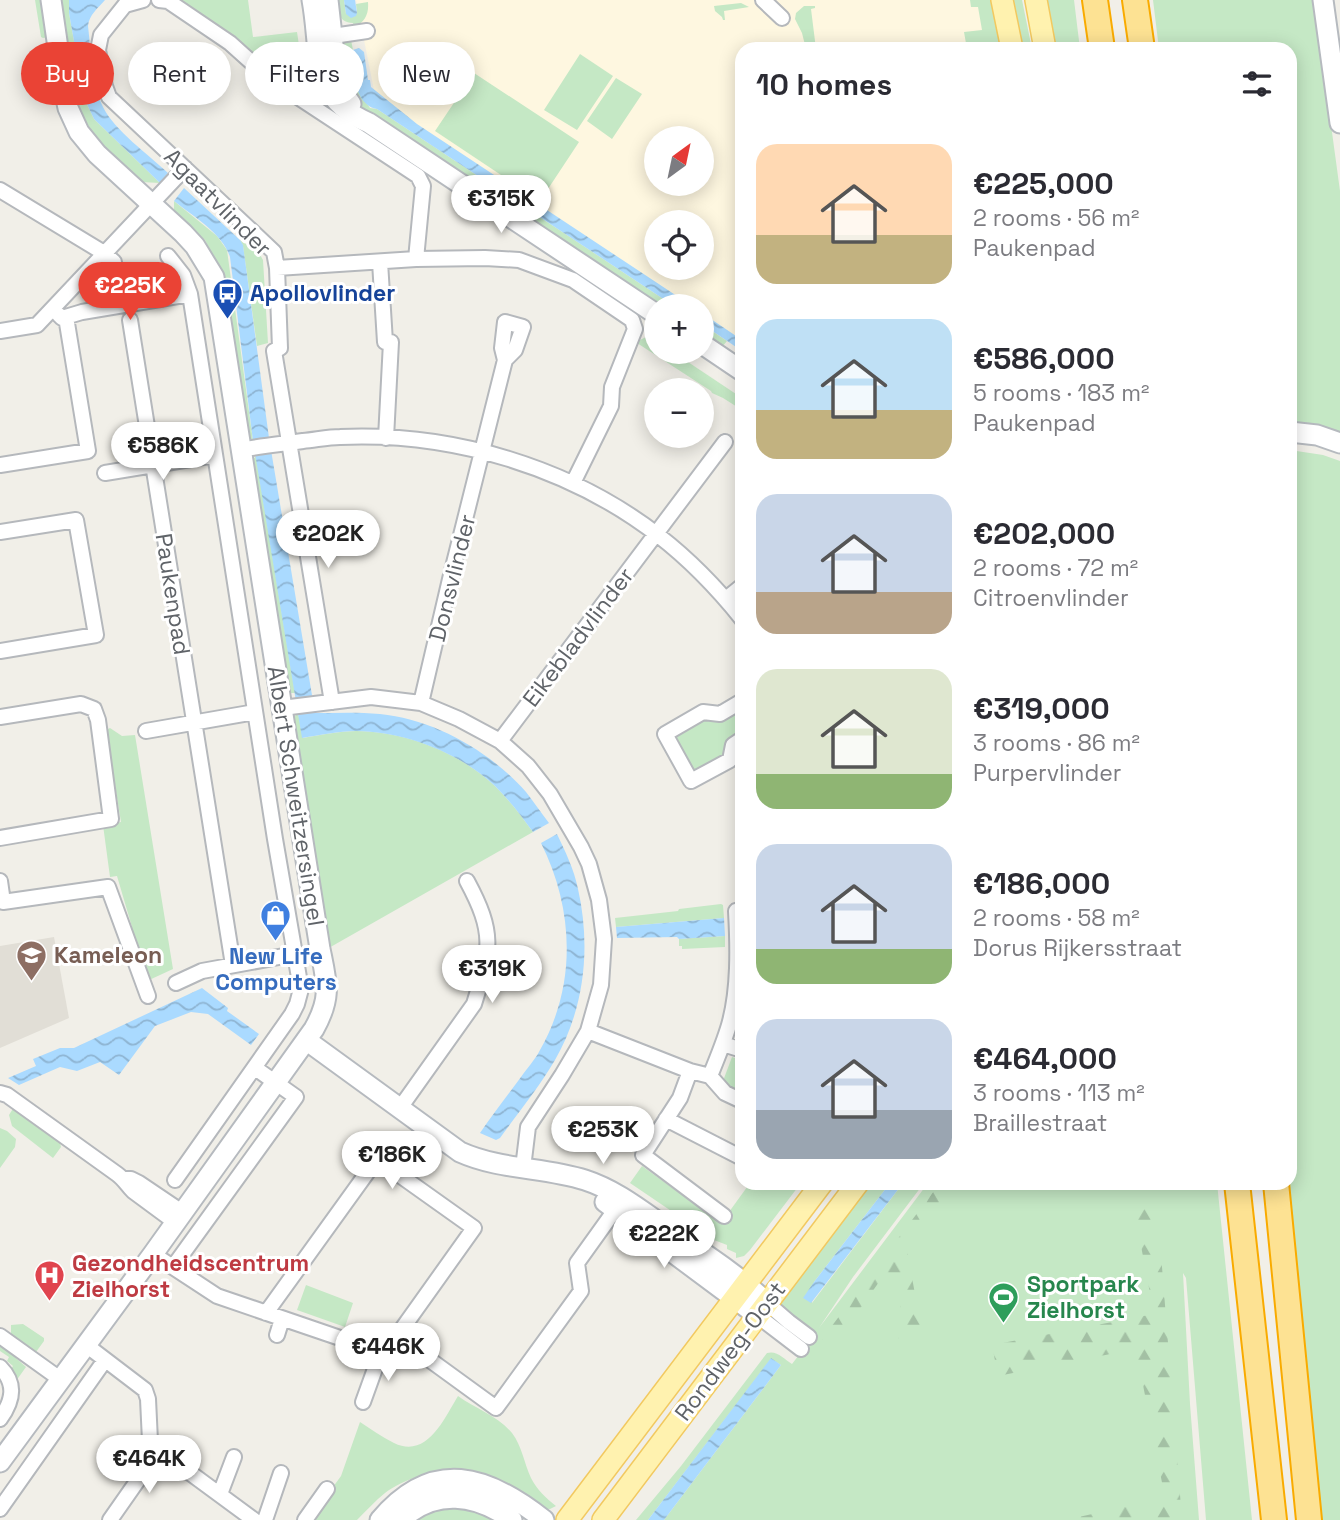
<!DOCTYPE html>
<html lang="en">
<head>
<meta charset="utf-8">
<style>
  body { margin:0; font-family:"Space Grotesk",sans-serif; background:#f2f2f3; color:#2b2b33; height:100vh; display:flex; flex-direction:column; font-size:26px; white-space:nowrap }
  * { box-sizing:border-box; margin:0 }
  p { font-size:23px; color:#7c7c81 }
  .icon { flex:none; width:38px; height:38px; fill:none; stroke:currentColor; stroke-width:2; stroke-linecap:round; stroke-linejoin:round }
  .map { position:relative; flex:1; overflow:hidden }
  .sheet { position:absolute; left:735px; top:42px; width:562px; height:1148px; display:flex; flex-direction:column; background:#fff; border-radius:21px; box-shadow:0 4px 18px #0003 }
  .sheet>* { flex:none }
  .hud { position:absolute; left:21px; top:42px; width:609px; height:63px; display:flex; gap:14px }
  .needle { width:46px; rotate:33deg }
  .controls { position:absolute; left:644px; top:126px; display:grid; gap:14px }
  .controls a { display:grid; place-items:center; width:70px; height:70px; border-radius:50%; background:#fff; box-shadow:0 4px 18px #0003; font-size:35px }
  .price { position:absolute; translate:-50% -60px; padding:0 16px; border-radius:24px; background:#fff; color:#222; font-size:23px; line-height:46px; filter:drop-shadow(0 2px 4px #0008) }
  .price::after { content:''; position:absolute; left:50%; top:42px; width:21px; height:16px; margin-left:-10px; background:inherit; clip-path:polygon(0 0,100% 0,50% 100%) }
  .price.on { background:#ea4335; color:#fff }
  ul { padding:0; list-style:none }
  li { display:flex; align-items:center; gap:21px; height:175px; padding:0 21px }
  li span { display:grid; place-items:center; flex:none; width:196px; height:140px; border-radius:21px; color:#555 }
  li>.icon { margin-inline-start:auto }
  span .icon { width:84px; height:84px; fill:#fffc; stroke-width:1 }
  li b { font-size:30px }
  h2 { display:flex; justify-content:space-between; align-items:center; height:84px; padding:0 21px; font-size:30px }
  .pill { padding:0 24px; border-radius:32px; background:#fff; box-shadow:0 4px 18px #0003; font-size:24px; line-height:63px }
  .pill.on { background:#ea4335; color:#fff }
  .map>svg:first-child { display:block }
  .commercial { fill:#fef7e0; fill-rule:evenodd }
  .education { fill:#e1ded6 }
  .green { fill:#c5e8c5 }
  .forest { fill:url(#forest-firs) }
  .water { fill:url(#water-waves) }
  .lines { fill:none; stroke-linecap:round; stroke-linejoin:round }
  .street-casing { stroke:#b5b8bc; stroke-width:18 }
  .secondary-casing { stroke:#b6babf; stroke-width:23 }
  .primary-casing { stroke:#f2c960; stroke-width:24 }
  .highway-casing { stroke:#f9ab00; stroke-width:28 }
  .street { stroke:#fff; stroke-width:14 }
  .secondary { stroke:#fff; stroke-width:19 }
  .primary { stroke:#fff2af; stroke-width:21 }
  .highway { stroke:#fde293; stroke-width:24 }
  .labels { text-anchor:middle; stroke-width:6; stroke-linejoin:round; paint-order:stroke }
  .street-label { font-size:23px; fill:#5f6368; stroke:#fff }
  .transit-label { font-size:23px; font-weight:bold; fill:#164399; stroke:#fff; text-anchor:start }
  .education-label { font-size:23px; font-weight:bold; fill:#785e54; stroke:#fff; text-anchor:start }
  .shop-label { font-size:23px; font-weight:bold; fill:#366cbe; stroke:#fff }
  .health-label { font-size:23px; font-weight:bold; fill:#be3a42; stroke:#fff; text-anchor:start }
  .leisure-label { font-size:23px; font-weight:bold; fill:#27864d; stroke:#fff; text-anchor:start }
</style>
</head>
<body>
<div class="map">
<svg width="1340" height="1520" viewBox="0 0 1340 1520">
  <defs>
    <pattern id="forest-firs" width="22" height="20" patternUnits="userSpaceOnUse" patternTransform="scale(1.75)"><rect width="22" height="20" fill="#c5e8c5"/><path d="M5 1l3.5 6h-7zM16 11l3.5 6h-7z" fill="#a3c0a4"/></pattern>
    <pattern id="water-waves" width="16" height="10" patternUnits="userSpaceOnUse" patternTransform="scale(1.75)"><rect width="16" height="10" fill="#aadaff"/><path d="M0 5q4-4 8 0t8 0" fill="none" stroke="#8eb4d2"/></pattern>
  </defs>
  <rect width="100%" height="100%" fill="#f1efe8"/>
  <path class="commercial" d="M356,0H995L1006,49H742V346L702,320V306H681L377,105ZM656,138H702V184H656ZM656,222H702V268H656Z"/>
  <path class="education" d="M54,937L69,1018L0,1048V946Z"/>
  <path class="green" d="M35,0H45L50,37L43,38L41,37Z
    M62,0H69V13L84,98L94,119L160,183L141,182L89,134L70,91Z
    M175,0H248L253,37L297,32L305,85L310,98L290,88L289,82L266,67Z
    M334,0H344L346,14L357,13L356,4L368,2C369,14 365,22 354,27L353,23C337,22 341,12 334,0Z
    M970,0H994L1004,49H967L964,32L982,30L978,7H971Z
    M1009,0H1022L1032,49H1018Z
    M1043,0H1074L1080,49H1053Z
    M1153,0H1314L1340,191V435L1290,425V49H1159Z
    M741,3L749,7L724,11L725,20H723L722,17L715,11L714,6Z
    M804,6H815V8L811,9L816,49H806L802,33L795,19L796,13Z
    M351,40L353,50L350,56L356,84L358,90L370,108L377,109L674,306H656L365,112C342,89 344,74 341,43Z
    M580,54L613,76L577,130L544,110Z
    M474,73L579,142L540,201L435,131Z
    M616,78L642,94L612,139L587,121Z
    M174,201L217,236L227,250L253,441L247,439L215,261L205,240L174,212Z
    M240,240L259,253L263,260L268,343L257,346L243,246Z
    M702,324L727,341L722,347L702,335Z
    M648,336L656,339V352H673L742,398V410L723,398L712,393L711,391L637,343L640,340Z
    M1290,450L1323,455L1340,461V1520H1322L1288,1183H1290Z
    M256,456L295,693H291L284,685L251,462Z
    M742,706V734L726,755L693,775L671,735L702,717Z
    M298,713L303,738C320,735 339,731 357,731C406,732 459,752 495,786C509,800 521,815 533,832L327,949L292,719Z
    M110,728L122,736L135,735L173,969L147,981L130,929L132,927L117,876L110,877L103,825L121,822L106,730Z
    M721,904L723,905L724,918L616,927L615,918L678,911L679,909Z
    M725,936V947L682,949V946H679V939Z
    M738,1054L742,1055V1096L728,1091L723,1081L732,1057L735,1058Z
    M14,1107L62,1141L60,1143L61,1147L53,1158L12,1126L9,1115Z
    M0,1128L7,1131L16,1139L15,1147L0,1168Z
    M642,1166L721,1223L750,1183H801L750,1250L744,1256L736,1258V1253L727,1249V1245L714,1240L630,1183Z
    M869,1183H890L814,1282L812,1303L903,1183H924L853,1277L819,1328L928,1183H1217L1252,1520H1206L1186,1278L1183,1273L1190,1404L1199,1520H664L781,1365L771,1359L648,1520H636L681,1466L767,1353C777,1350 784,1359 792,1364L815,1334L783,1307L780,1301L782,1296Z
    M306,1285L353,1303L345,1327L297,1310Z
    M23,1324L44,1338V1341L36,1352L11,1336V1325Z
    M0,1344L26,1367L16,1381L9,1372L13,1366L7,1361L9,1357L0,1351Z
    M458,1396C476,1409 498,1416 512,1433C522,1446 524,1463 531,1478C537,1490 546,1498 556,1506L550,1509H540C523,1499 507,1484 490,1476C461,1461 410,1474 385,1493C375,1501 366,1511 357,1520H309L341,1476L360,1422C371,1429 382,1437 394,1443C427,1459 444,1419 458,1396Z
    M459,1507L474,1511L493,1520H409L427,1510Z"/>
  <path class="forest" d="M940,1183H954L906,1245L924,1343L913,1346L898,1338L901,1334L900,1301L879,1282L838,1340L826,1342L822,1339Z
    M1054,1183H1109L1057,1194Z
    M1129,1183H1148L1154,1228L1162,1267L1182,1520H1065L1165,1498L1136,1349L998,1376L992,1345L1154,1314Z"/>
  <path class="water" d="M69,0H105C98,8 89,15 88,26C91,51 92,84 103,107C114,130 149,155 168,173L160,183L94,119L84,98L69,13Z
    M344,0H355L357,13L356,16L351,18L346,14Z
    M359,48L364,52L368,80H370L371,87L417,124L692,306H674L377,109C360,106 356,87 353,72C352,64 349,58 353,50Z
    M184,188L240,240L243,245L269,438L315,713C337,713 359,712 380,714C434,719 491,752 526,792C534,802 541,813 549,823L533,832C521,815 509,800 495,786C459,752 405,732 356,731C339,731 320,735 302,738L253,441L230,257C223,234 193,216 174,201Z
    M702,313L742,340V351L702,324Z
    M557,834C565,851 574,869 578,889C591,946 585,1008 555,1060C540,1086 518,1113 500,1138L496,1140L480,1133C493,1114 507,1096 521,1077C527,1068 535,1060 540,1050C577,985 574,909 541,843Z
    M724,918L725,936L679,939L677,937L617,938L616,927Z
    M202,988L228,1008L227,1011L259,1034L251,1045L208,1014L191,1012L155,1026L119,1075L100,1062L77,1071L60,1067L19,1085L8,1078L36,1066L33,1059L60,1048H74Z
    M890,1183H903L811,1303L803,1298L814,1282Z
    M771,1358L781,1365L667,1516L664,1520H648Z"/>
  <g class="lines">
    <defs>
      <path id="street" d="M143,0L125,5L101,35L98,50L105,86L109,97L274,252L277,268L280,348L274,351L332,702
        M159,0L168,1L230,43L269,78L418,176L423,186L416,259
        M763,0L782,18
        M326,37L367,31
        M0,190L104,253L114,262
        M168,256L183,275L190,294L275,839L301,989L297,1004L292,1014L175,1180
        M380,262L385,342H391L386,438
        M277,268L416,259L485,258L519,260L573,280L632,320L635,329L612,387L611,406L573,483
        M59,315L62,318L82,312L190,294
        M130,320L233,965
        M0,331L37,325L185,168
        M240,450C261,446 282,444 303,441C315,440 328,437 340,437C452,432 570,467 659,536C690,560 717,588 742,619
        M0,465L88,451L66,317
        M105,473L215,455
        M0,532L76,520L96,635L0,651
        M726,599L742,586
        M742,701L720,714L703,712L665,734L691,781L730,760L733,745L742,739
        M421,703L450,579L505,360L515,350L523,327L505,322L502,348L505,360
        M282,708L371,697L421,703L459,719L500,741L528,766L550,794L581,847L589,864L599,900L604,939L601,985L588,1031L562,1075L528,1127L523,1168
        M0,717L81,704L94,709L98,720L111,819L0,838
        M146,731L255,712
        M500,741L725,442
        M0,881L3,902L108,887L148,996
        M176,983L202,971L295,954
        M588,1031L690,1071L710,1076C717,1059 724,1042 729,1025C739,990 738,947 736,911L742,910
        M723,1044L742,1050
        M690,1071L680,1098L643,1155L724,1216
        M710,1076L725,1093L742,1101
        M0,1093L7,1095L117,1174C124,1179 127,1185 133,1191L175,1222
        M400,1108L474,1004C491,949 495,933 467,881
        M666,1119L742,1158
        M125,1179H131L139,1183L182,1212
        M153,1254L217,1296L381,1352L389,1346L397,1336L496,1408L581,1291L577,1263L620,1203
        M173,1267L296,1097L255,1068
        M767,1303L789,1322L809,1337
        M266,1313L377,1159L474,1228L397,1336
        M758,1316L801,1349
        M277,1335L282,1319
        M0,1336L60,1379
        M86,1345L145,1390L148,1399L150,1441L159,1450L254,1520
        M0,1367C17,1384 13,1401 0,1419
        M363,1402L381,1352
        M220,1494L234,1457
        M0,1509L105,1360
        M110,1520L159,1450
        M265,1520L281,1473
        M305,1520L327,1489"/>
      <path id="secondary" d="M312,0C322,54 309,97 369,123L656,314
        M328,0L336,71L342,91L351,104
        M1323,0L1340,123
        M702,344L742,371
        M1290,432L1317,435L1340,443
        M306,1040L460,1152C500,1170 544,1167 585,1180C616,1190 642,1211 668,1229C703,1253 737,1274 767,1303
        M605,1202L758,1316
        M0,1462L153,1254L314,1029C332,997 327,983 320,949L214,277L195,246L183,233L97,154L79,132L68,108L64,89L51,0
        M380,1520C433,1457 487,1475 544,1520
        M401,1520C435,1488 476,1494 512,1520"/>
      <path id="primary" d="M1002,0L1012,49
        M1036,0L1045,49
        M567,1520L822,1183
        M603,1520L858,1183"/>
      <path id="highway" d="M1095,0L1102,49
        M1135,0L1142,49
        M1237,1183L1274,1520
        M1276,1183L1309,1520"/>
    </defs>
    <use href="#street" class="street-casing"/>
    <use href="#secondary" class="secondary-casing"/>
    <use href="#primary" class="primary-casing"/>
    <use href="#highway" class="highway-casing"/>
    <use href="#street" class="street"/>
    <use href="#secondary" class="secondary"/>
    <use href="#primary" class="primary"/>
    <use href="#highway" class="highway"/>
  </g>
  <defs>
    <symbol id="bus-pin" viewBox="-11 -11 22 30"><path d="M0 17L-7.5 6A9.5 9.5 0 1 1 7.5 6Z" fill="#1a4fb4" stroke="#fff"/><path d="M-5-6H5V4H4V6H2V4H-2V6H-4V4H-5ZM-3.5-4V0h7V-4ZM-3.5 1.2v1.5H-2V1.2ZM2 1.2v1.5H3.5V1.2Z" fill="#fff"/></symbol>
    <symbol id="shop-pin" viewBox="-11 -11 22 30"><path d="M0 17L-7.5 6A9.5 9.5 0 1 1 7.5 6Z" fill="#3f7fe0" stroke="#fff"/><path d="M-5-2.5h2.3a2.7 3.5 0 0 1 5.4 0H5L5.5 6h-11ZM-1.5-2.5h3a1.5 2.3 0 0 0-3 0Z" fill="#fff"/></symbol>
    <symbol id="school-pin" viewBox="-11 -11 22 30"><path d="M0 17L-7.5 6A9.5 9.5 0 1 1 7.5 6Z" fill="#8d6e63" stroke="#fff"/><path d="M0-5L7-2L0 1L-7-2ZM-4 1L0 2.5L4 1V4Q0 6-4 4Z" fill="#fff"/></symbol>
    <symbol id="hospital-pin" viewBox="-11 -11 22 30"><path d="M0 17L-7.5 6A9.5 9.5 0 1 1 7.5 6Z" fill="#e0444e" stroke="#fff"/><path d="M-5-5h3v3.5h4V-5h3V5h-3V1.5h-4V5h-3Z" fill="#fff"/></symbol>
    <symbol id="stadium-pin" viewBox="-11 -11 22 30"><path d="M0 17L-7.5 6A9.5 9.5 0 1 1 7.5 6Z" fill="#2e9e5b" stroke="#fff"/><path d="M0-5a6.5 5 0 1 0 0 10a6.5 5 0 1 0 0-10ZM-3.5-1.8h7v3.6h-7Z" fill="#fff"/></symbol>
  </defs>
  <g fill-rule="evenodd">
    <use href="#bus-pin" x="210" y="276" width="35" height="47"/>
    <use href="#shop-pin" x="258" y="898" width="35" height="47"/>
    <use href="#school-pin" x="14" y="938" width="35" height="47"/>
    <use href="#hospital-pin" x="32" y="1258" width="35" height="47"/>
    <use href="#stadium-pin" x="986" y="1280" width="35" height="47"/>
  </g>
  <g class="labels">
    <g class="street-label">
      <text transform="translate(218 202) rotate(45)" y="8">Agaatvlinder</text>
      <text transform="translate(452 578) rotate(-76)" y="8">Donsvlinder</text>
      <text transform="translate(173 594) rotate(81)" y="8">Paukenpad</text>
      <text transform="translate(578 637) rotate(-53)" y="8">Eikebladvlinder</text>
      <text transform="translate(296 796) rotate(81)" y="8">Albert Schweitzersingel</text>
      <text transform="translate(730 1351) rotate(-53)" y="8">Rondweg-Oost</text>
    </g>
    <g class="transit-label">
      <text x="250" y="301">Apollovlinder</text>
    </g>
    <g class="education-label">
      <text x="54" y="963">Kameleon</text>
    </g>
    <g class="shop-label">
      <text x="276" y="964">New Life<tspan x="276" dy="26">Computers</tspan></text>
    </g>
    <g class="health-label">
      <text x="72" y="1271">Gezondheidscentrum<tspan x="72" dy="26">Zielhorst</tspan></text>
    </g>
    <g class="leisure-label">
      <text x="1027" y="1292">Sportpark<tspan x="1027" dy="26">Zielhorst</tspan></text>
    </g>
  </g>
</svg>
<div class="controls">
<a><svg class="needle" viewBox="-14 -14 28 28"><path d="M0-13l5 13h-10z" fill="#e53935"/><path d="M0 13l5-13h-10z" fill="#7c7c81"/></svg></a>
<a><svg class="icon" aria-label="locate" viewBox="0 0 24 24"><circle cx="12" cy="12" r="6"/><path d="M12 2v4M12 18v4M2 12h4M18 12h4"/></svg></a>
<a>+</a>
<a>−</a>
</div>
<b class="price" style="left:501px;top:235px">€315K</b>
<b class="price on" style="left:130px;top:322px">€225K</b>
<b class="price" style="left:163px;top:482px">€586K</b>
<b class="price" style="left:328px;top:570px">€202K</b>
<b class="price" style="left:492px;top:1005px">€319K</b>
<b class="price" style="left:603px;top:1166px">€253K</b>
<b class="price" style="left:392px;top:1191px">€186K</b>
<b class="price" style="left:664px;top:1270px">€222K</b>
<b class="price" style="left:388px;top:1383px">€446K</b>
<b class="price" style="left:149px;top:1495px">€464K</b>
<div class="hud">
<a class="pill on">Buy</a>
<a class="pill">Rent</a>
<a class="pill">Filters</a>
<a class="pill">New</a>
</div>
<section class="sheet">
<h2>10 homes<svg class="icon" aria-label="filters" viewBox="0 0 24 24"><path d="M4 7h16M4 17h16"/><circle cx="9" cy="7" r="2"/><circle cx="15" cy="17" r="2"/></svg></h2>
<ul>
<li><span style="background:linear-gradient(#ffd9b3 65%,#c2b280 0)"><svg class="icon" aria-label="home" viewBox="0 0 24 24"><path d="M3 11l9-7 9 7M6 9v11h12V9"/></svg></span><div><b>€225,000</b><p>2 rooms · 56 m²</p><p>Paukenpad</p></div></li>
<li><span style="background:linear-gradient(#bfe0f5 65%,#c2b280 0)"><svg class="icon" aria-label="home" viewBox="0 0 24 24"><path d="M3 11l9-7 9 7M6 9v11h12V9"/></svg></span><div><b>€586,000</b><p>5 rooms · 183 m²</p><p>Paukenpad</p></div></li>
<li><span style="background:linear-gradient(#c9d6e8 70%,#b9a48a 0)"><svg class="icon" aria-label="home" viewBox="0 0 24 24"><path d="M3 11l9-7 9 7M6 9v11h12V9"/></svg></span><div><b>€202,000</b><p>2 rooms · 72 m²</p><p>Citroenvlinder</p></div></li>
<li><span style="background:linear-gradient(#dfe7d0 75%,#8fb573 0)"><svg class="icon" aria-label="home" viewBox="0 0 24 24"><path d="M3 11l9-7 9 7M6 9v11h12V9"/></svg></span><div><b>€319,000</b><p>3 rooms · 86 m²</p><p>Purpervlinder</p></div></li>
<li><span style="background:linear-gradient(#c9d6e8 75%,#8fb573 0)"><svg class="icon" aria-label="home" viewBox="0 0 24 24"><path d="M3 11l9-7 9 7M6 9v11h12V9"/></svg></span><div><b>€186,000</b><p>2 rooms · 58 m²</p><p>Dorus Rijkersstraat</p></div></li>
<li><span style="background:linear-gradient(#c9d6e8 65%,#9aa5b1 0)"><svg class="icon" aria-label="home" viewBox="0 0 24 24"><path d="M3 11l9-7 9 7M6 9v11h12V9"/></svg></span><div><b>€464,000</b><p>3 rooms · 113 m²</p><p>Braillestraat</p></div></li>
</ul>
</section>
</div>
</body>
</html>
